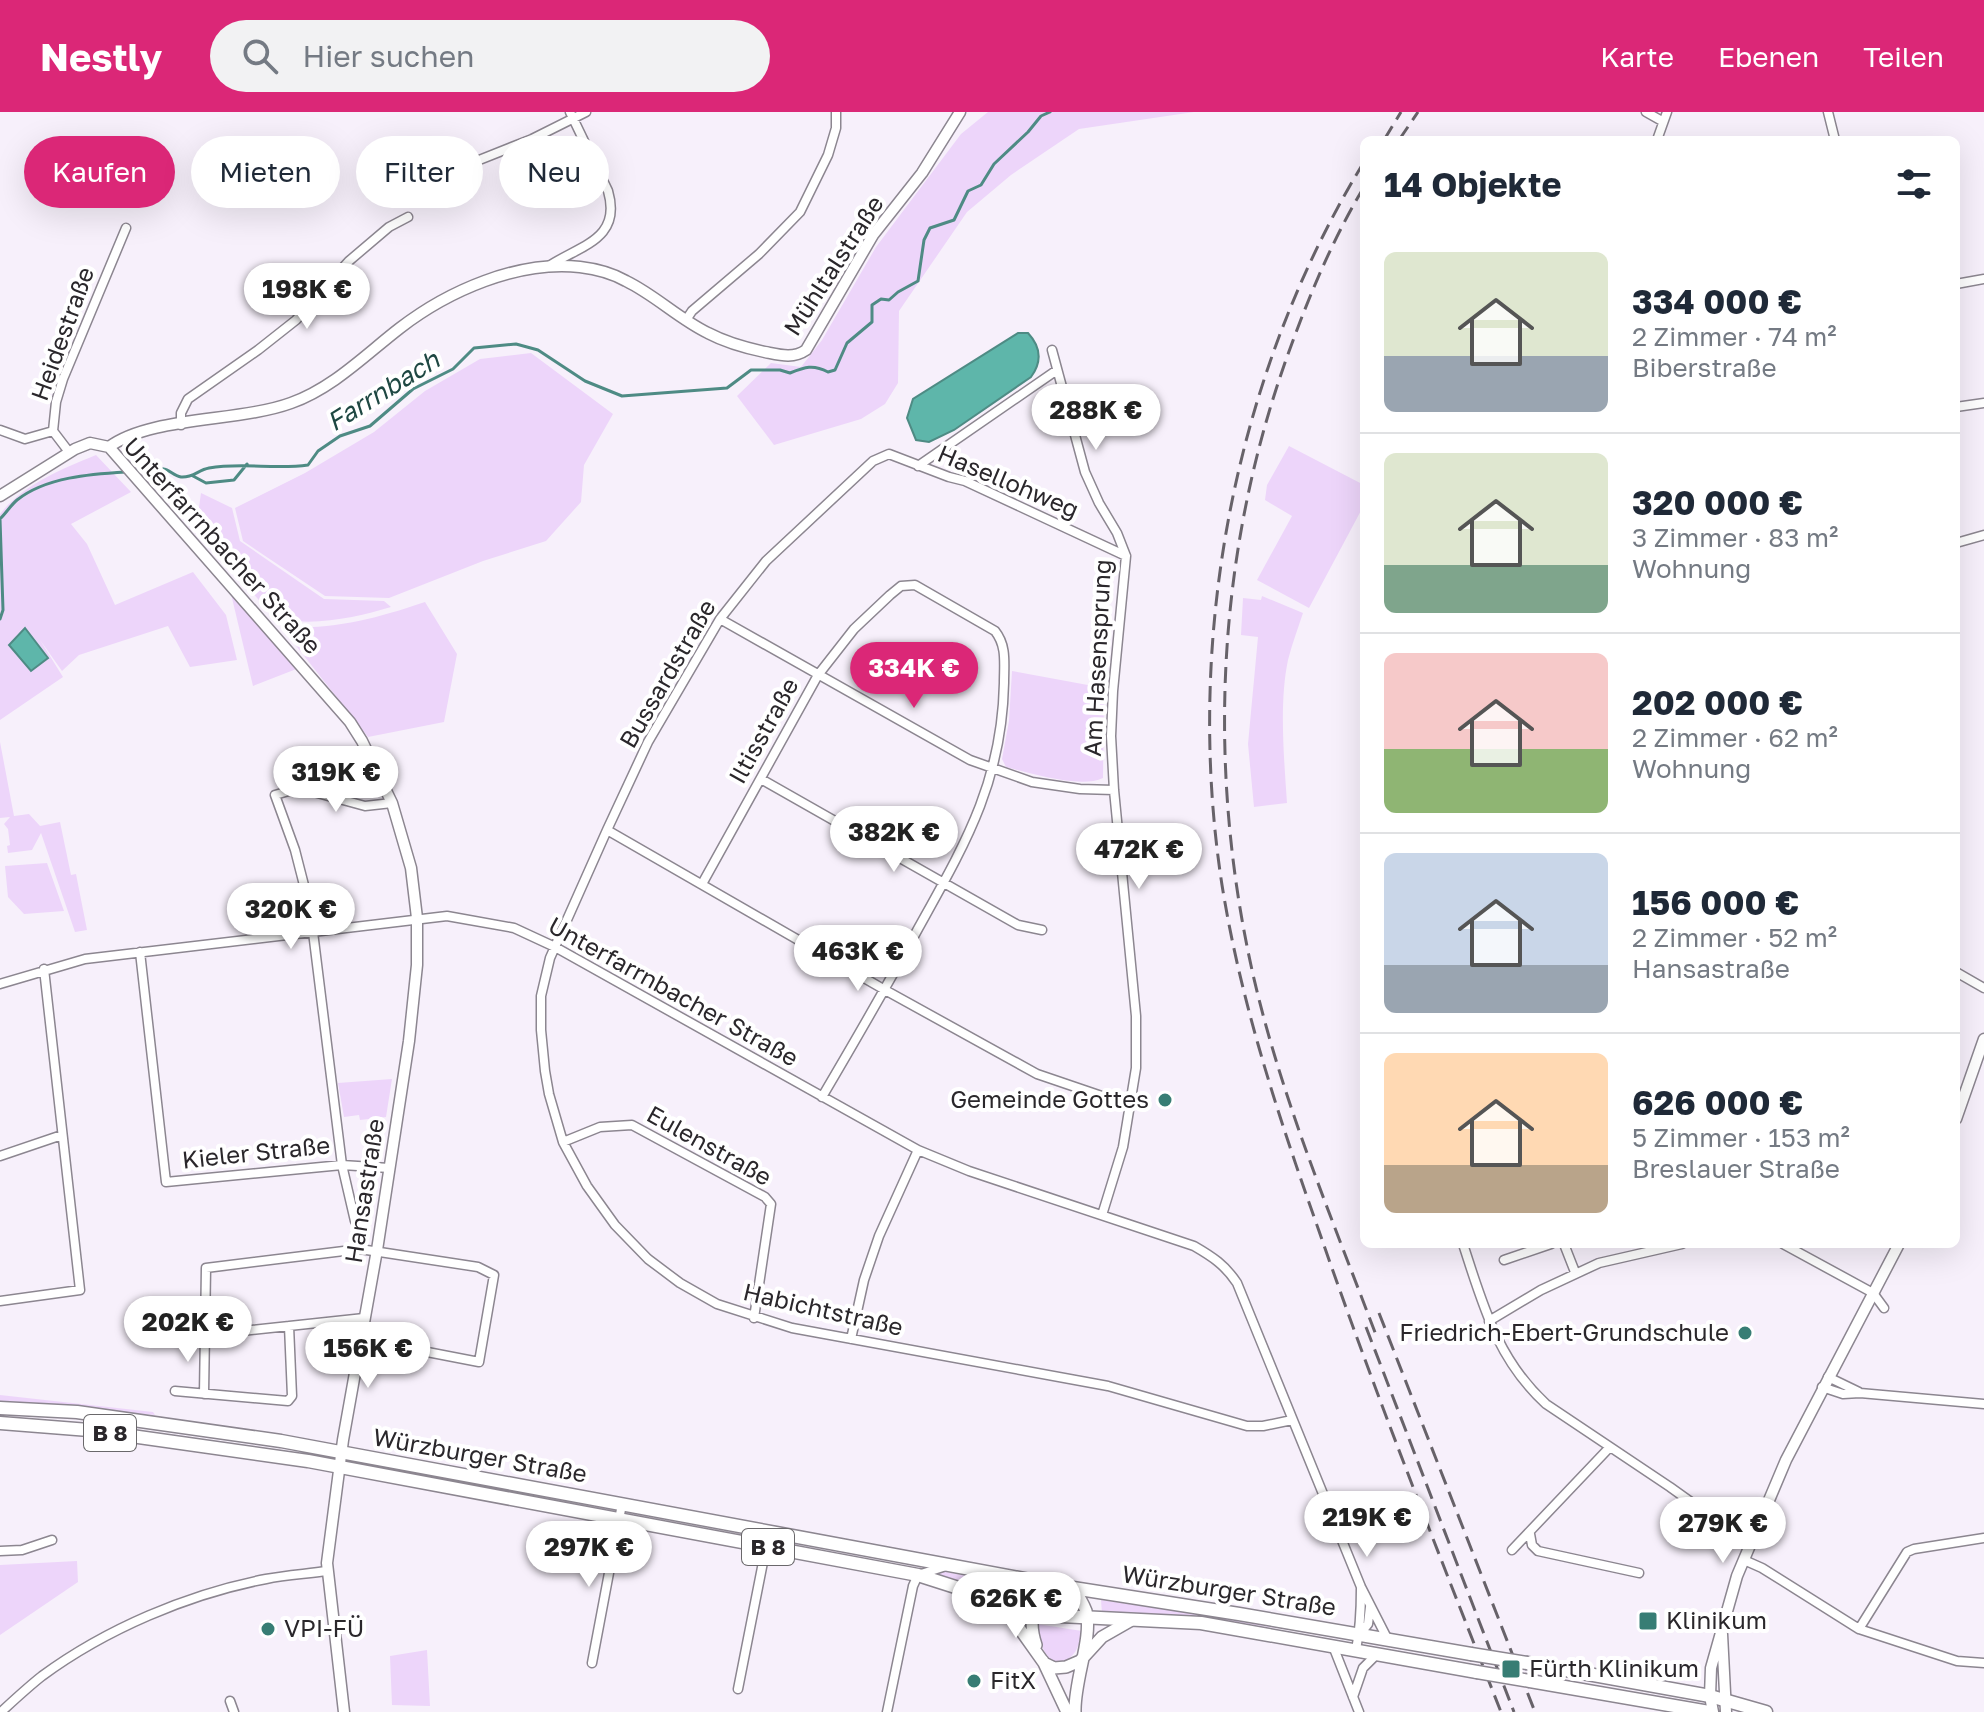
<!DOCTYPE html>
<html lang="de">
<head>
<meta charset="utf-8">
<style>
  body { margin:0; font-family:"Golos Text",sans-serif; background:#f2f2f3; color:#1f2937; height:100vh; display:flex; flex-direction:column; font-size:30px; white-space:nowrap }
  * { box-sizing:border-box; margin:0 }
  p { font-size:26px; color:#747a83 }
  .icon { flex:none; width:44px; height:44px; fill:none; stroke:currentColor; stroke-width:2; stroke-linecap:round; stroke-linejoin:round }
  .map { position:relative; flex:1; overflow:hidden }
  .side { position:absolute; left:1360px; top:24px; width:600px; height:1112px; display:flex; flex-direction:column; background:#fff; border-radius:12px; box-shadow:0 8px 32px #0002 }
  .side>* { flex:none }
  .hud { position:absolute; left:24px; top:24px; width:760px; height:72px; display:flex; gap:16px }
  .price { position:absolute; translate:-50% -68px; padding:0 18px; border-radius:28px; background:#fff; color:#222; font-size:26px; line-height:52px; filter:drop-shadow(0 2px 4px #0008) }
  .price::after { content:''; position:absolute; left:50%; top:48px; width:24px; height:18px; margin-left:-12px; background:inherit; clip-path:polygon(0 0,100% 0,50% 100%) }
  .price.current { background:#db2777; color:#fff }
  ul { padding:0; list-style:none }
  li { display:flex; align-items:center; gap:24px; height:200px; padding:0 24px }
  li+li { border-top:2px solid #e0e1e3 }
  li span { display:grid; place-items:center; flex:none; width:224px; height:160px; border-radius:12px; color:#555 }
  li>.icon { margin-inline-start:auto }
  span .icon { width:96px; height:96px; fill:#fffc; stroke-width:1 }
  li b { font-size:34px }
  h2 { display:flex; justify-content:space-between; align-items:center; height:96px; padding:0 24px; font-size:34px }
  .chip { padding:0 28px; border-radius:36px; background:#fff; box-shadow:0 8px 32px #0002; font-size:28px; line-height:72px }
  .chip.current { background:#db2777; color:#fff }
  header { display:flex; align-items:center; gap:48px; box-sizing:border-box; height:112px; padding:0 40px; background:#db2777; color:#fff }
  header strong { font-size:38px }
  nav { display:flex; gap:44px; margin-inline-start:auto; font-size:28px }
  .search { width:560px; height:72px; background:#f2f2f3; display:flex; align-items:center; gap:20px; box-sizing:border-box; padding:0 28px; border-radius:44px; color:#747a83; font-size:30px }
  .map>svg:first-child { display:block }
  .green { fill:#edd5fa }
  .water { fill:#5eb6aa; stroke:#4e8b84; stroke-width:2 }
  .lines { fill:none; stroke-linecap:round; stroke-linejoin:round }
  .stream { stroke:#4e8b84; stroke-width:3 }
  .minor-casing { stroke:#8c8690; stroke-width:11 }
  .tertiary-casing { stroke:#8c8690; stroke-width:13 }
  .secondary-casing { stroke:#8c8690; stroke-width:14 }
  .primary-casing { stroke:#8c8690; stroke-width:15 }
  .minor { stroke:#fff; stroke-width:8 }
  .tertiary { stroke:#fff; stroke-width:10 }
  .secondary { stroke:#fff; stroke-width:11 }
  .primary { stroke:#fff; stroke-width:12 }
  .rail { stroke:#676269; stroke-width:3; stroke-dasharray:16 8; stroke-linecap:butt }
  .primary-bridge-casing { stroke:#8c8690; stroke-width:15; stroke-linecap:butt }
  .primary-bridge { stroke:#fff; stroke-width:12 }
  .poi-dot { fill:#377d74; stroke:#fff; stroke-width:3 }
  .labels { text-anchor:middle; stroke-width:8; stroke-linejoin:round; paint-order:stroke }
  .shield { fill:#fff; stroke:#6a686b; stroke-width:2 }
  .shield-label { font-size:22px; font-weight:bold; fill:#2a272b }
  .street-label { font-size:24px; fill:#2a272b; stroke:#fff }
  .poi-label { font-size:24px; fill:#2a272b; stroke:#fff; text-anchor:start }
  .water-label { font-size:26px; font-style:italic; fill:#1e4742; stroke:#fff }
</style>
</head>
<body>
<header>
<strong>Nestly</strong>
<div class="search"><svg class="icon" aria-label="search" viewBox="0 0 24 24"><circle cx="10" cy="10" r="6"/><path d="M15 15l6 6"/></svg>Hier suchen</div>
<nav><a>Karte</a><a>Ebenen</a><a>Teilen</a></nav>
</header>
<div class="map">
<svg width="1984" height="1600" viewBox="0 0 1984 1600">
  <rect width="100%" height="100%" fill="#f7f0fb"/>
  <path class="green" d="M988,0H1194L1079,17L1011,63L967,100L899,199L898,271L885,292L861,307L774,333L737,284L771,251L801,255L822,228L876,135L961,22Z
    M531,241L613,302L584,353L581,390L546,429L483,449L389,486L325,484L243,429L235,396L305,361L374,320L425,279L480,247Z
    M1289,334L1364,373V393L1309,496L1257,468L1292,404L1265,388L1267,373Z
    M96,343L131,380L71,412L87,432L115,493L193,460L226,503L237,548L190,555L168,514L79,543L62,559L40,528L63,565L0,608V402C24,372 60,358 96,343Z
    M201,381L232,396L240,429L324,487L384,489L391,495C358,505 306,517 273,504L196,417Z
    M231,482L299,556L253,574Z
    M1262,484L1303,501C1298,516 1292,532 1288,548C1279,591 1284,646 1287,691L1254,695L1248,632L1258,525L1241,523L1243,486L1261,488Z
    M425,490L457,542L444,610L368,625L286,521L290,516C344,515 374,507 425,490Z
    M1012,559L1104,576L1103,666C1080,677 1030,661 1006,655L1002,647L1009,609Z
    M0,630L14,704L29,702L40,714L60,710L71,763L76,762L87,818L75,820L41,721L32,738L8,741L7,734L10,733L8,717L4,712L10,705L0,706Z
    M47,751L64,799L24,802L8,785L5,754Z
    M392,967L386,1005L360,1008L359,1003L344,1005L338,971Z
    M0,1283L153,1300L155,1303L0,1289Z
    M77,1449L78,1470L0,1523V1453Z
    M940,1459L1040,1477L1029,1492L936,1461Z
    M1101,1488L1300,1517V1519L1195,1505L1102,1502Z
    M1037,1512L1082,1519C1079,1536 1075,1546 1058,1552C1042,1545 1040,1528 1037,1512Z
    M427,1538L430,1594L392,1593L390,1544Z"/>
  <path class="water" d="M1018,221H1028C1041,235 1042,250 1031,265L954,318L929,330L916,328L907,306L913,287Z
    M25,516L48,546L31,559L9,533Z"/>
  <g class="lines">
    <path class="stream" d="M133,359C142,359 156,355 164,357C170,358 174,364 181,365C193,366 198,358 209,356C243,350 275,358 308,353L318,339L340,324L370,314L413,277L453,257L474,236L516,232L538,238L585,269L622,284L727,276L751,258H780L790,261C805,255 813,252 828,260L835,258L847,231L872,210V193L881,187L889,188L898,180L918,169L924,128L930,116L954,108L968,79L981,73L994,52L1028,20L1041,4L1050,0
      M193,364L206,371L234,368L247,352
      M154,369L164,357
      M0,507L3,498L0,407C6,401 11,393 17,388C46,365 91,362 126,360"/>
    <defs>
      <path id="minor" d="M1646,0L1662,9
        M1828,0L1835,28
        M1657,28L1667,0
        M449,60L532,27L586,0
        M549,154C581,133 622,127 608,79L570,0
        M1956,172L1984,167
        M686,208L692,199L759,142L800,100L828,43L836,16V0
        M1052,238L1085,360L1099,391L1117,421L1126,444L1113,579L1111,624L1114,678L1136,904V956L1123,1035L1102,1103
        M1956,295L1984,291
        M181,313V301L188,287L258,238L296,208L349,149L389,115L408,105
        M0,318L25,327L53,319
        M69,340L53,319L56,290L63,267L126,116
        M918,354L1057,258
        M1956,431L1984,423
        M1126,444L965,369L949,365L889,342L873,349L766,449L720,507L648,630L607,718L550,846L541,884V918L545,959L549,982L563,1030L587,1074L615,1113L648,1147L680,1171L717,1192L792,1216L1108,1274L1247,1314H1263L1292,1308
        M720,507L970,648L1032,670L1080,677L1114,678
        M761,667L1018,813L1042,818
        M607,718L885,878L1037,962L1131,994
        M702,772L818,563L854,517L890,483L901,474L915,473L995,519C1007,534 1004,551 1004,571C1002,670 965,732 919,815C888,872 855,929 822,985
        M313,820L342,1053L355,1109
        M316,820L295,738L275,683L299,676L365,694L392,691
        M140,840L166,1070L342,1053L389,1056
        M1956,860L1984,876
        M0,872L85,847L447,804L514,816L555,835L918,1038L969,1059L1194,1134C1213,1145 1225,1153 1237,1171L1361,1475L1388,1528
        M563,1030L600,1015L632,1013L765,1085L771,1092L754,1206
        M0,1044L62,1023
        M1463,1132C1483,1193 1497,1247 1546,1292L1670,1375L1751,1433
        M1564,1132L1575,1160
        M1783,1132L1873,1181L1884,1196
        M1504,1148L1551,1132
        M0,1189L80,1178L44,857
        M1489,1209L1541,1178L1599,1151L1682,1132
        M205,1223L364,1206
        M851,1227L864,1168L879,1124L918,1038
        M1828,1265L1859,1280
        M1822,1275L1843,1282L1860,1281L1984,1292
        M175,1279L288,1289L292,1284L289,1214
        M204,1282L206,1156L360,1137L478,1155L494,1163L479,1250L360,1227
        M1530,1422L1532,1433L1538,1439L1639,1461
        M1512,1438L1609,1336
        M0,1439L22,1438L52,1428
        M1744,1448L1762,1456L1859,1517L1957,1549L1984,1551
        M1859,1517L1907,1440L1914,1437L1984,1426
        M1359,1523L1368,1512L1370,1495
        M1333,1534L1359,1600
        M1356,1538C1360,1518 1361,1496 1361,1476
        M592,1551L622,1392
        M738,1577L766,1435
        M1353,1585L1363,1556L1377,1542
        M230,1589L234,1600
        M1,1600C14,1588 28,1575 42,1564C106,1517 188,1482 266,1467C286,1463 306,1462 327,1459
        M887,1600L913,1474L918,1463L943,1455"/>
      <path id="tertiary" d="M109,335C151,304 239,310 291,291C333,276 365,243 400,216C448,179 518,148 580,155C597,157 612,161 626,169C655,183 679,207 708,221C725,230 746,236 765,240C780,243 793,247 806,238L873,123L922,61L960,0
        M0,384L75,337L90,331L109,335L350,610L362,629L392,691L411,756L417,806V853L409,929L377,1138L343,1328L327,1451L344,1600
        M1956,1007L1984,927
        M1722,1522L1726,1600
        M1713,1600L1710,1584L1711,1556L1737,1464L1786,1348L1899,1132"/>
      <path id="secondary" d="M1073,1476C1078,1483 1083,1491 1086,1499C1093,1526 1074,1568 1075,1600
        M992,1487L1017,1513L1044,1551L1054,1556L1066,1555L1080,1549L1102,1525L1130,1509
        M1036,1533C1027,1506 1033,1488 1057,1473
        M1043,1549L1067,1600"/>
      <path id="primary" d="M0,1296L77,1300L281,1329L1073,1476L1239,1502L1471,1542
        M0,1311L89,1318L308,1349L918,1463L1021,1496L1060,1504L1201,1511L1477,1560
        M1527,1551L1710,1584L1766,1600
        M1530,1569L1709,1600"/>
    </defs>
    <use href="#minor" class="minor-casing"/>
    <use href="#tertiary" class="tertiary-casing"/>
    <use href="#secondary" class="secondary-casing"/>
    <use href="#primary" class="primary-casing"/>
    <use href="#minor" class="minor"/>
    <use href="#tertiary" class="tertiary"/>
    <use href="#secondary" class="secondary"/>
    <use href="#primary" class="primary"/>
    <path class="rail" d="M1384,28L1401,0
      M1399,28L1418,0
      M1364,50C1234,262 1184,528 1222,773C1241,892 1279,1006 1319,1119C1375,1281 1438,1440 1501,1600
      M1364,75C1334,125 1311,179 1291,234C1217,434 1206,650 1252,858C1280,983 1331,1104 1376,1223
      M1379,1201L1535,1600
      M1366,1215L1514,1600"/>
    <defs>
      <path id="primary-bridge" d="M1471,1542L1527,1551
        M1477,1560L1530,1569"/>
    </defs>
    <use href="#primary-bridge" class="primary-bridge-casing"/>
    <use href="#primary-bridge" class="primary-bridge"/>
  </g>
  <g class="poi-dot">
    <circle cx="1165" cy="988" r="8"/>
    <circle cx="1745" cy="1221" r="8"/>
    <rect x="1638" y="1499" width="20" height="20" rx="4"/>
    <circle cx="268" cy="1517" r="8"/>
    <rect x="1501" y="1547" width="20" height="20" rx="4"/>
    <circle cx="974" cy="1569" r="8"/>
  </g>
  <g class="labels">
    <g class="shield">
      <rect x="84" y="1303" width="52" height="36" rx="6"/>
      <rect x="742" y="1417" width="52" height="36" rx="6"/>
    </g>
    <g class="shield-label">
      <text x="110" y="1329">B 8</text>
      <text x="768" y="1443">B 8</text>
    </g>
    <g class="street-label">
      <text transform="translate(834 154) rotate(-57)" y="8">Mühltalstraße</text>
      <text transform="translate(63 222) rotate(-70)" y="8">Heidestraße</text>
      <text transform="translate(1008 370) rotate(23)" y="8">Hasellohweg</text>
      <text transform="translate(222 434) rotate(48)" y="8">Unterfarrnbacher Straße</text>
      <text transform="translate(1098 546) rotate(-87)" y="8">Am Hasensprung</text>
      <text transform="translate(668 562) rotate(-60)" y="8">Bussardstraße</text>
      <text transform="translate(764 619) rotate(-61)" y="8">Iltisstraße</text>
      <text transform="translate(673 880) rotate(29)" y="8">Unterfarrnbacher Straße</text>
      <text transform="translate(709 1034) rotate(29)" y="8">Eulenstraße</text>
      <text transform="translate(256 1041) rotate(-6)" y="8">Kieler Straße</text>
      <text transform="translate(365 1079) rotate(-81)" y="8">Hansastraße</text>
      <text transform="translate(823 1198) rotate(13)" y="8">Habichtstraße</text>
      <text transform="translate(480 1344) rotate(10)" y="8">Würzburger Straße</text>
      <text transform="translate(1229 1479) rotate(9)" y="8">Würzburger Straße</text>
    </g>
    <g class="poi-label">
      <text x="1149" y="996" text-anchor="end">Gemeinde Gottes</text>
      <text x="1729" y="1229" text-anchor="end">Friedrich-Ebert-Grundschule</text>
      <text x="1666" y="1517">Klinikum</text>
      <text x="284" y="1525">VPI-FÜ</text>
      <text x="1529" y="1565">Fürth Klinikum</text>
      <text x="990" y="1577">FitX</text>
    </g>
    <g class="water-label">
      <text transform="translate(383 279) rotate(-32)" y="9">Farrnbach</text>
    </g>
  </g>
</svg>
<b class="price" style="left:307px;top:219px">198K €</b>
<b class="price" style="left:1096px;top:340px">288K €</b>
<b class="price current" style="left:914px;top:598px">334K €</b>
<b class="price" style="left:336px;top:702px">319K €</b>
<b class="price" style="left:894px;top:762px">382K €</b>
<b class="price" style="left:1139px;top:779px">472K €</b>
<b class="price" style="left:291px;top:839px">320K €</b>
<b class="price" style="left:858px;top:881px">463K €</b>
<b class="price" style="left:188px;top:1252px">202K €</b>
<b class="price" style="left:368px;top:1278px">156K €</b>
<b class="price" style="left:1367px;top:1447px">219K €</b>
<b class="price" style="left:1723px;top:1453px">279K €</b>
<b class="price" style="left:589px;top:1477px">297K €</b>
<b class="price" style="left:1016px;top:1528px">626K €</b>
<div class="hud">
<a class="chip current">Kaufen</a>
<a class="chip">Mieten</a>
<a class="chip">Filter</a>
<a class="chip">Neu</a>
</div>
<section class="side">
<h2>14 Objekte<svg class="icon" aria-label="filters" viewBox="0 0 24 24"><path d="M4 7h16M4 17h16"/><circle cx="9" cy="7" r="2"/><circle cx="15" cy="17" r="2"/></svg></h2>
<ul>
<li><span style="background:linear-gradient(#dfe7d0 65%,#9aa5b1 0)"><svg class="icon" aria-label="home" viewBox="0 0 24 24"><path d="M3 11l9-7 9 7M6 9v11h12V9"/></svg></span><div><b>334 000 €</b><p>2 Zimmer · 74 m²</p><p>Biberstraße</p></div></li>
<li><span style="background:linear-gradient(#dfe7d0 70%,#7fa58c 0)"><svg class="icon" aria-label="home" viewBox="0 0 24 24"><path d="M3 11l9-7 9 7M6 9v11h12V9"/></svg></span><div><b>320 000 €</b><p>3 Zimmer · 83 m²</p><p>Wohnung</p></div></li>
<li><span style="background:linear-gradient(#f6c9c9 60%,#8fb573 0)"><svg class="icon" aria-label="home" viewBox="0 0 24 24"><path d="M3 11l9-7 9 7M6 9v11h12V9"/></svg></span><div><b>202 000 €</b><p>2 Zimmer · 62 m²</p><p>Wohnung</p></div></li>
<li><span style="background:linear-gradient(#c9d6e8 70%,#9aa5b1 0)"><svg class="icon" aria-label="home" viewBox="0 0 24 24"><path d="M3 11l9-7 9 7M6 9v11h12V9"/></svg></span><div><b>156 000 €</b><p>2 Zimmer · 52 m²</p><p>Hansastraße</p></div></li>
<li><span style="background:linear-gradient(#ffd9b3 70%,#b9a48a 0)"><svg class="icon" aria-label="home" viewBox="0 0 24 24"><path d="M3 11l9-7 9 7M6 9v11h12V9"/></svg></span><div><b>626 000 €</b><p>5 Zimmer · 153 m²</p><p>Breslauer Straße</p></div></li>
</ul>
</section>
</div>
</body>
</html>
